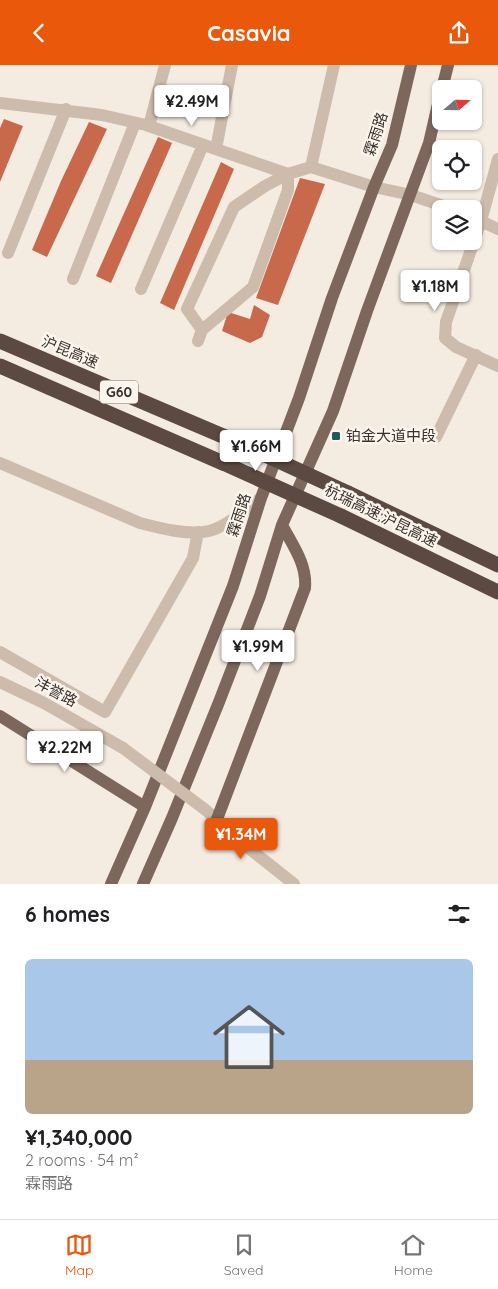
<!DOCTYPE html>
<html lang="en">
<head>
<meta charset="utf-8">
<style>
  body { margin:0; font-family:Quicksand,"Noto Sans SC",sans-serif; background:#f2f2f2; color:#202124; height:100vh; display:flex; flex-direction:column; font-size:19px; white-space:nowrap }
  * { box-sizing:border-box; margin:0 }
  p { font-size:16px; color:#757577 }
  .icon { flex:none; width:28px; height:28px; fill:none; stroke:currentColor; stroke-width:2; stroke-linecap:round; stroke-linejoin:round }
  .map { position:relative; height:819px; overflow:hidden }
  .details { display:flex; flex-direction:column; background:#fff; flex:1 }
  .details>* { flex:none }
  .needle { width:32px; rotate:70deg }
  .fabs { position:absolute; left:432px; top:15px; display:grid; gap:10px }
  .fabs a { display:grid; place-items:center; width:50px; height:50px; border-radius:8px; background:#fff; box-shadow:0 1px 4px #0004; font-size:25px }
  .price { position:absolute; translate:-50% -42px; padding:0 11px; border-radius:5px; background:#fff; color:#222; font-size:16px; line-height:32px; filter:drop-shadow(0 1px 2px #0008) }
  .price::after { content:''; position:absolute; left:50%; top:30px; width:15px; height:11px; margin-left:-8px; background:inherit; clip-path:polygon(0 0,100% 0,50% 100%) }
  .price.selected { background:#ea580c; color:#fff }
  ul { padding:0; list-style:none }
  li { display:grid; align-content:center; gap:10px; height:265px; padding:0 25px }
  li span { display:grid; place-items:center; height:155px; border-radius:8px; color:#555 }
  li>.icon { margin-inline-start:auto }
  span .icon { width:90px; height:90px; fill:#fffc; stroke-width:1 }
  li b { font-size:21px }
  h2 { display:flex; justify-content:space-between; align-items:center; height:60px; padding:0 25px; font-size:21px }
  header { display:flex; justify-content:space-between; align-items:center; height:65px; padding:0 25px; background:#ea580c; color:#fff; font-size:22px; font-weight:700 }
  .menu { display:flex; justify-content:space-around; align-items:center; height:70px; border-top:1px solid #e0e0e0; background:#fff; font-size:14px; color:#757577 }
  .menu a { display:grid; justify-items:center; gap:2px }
  .menu .selected { color:#ea580c }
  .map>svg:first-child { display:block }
  .building { fill:#c8694b }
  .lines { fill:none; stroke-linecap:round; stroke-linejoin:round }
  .minor { stroke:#cdbbac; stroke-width:12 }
  .major { stroke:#7d675c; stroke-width:12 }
  .highway { stroke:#5c4a42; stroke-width:15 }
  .minor-bridge { stroke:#cdbbac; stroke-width:12 }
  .highway-bridge { stroke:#5c4a42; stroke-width:15 }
  .poi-dot { fill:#1f5a5e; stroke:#fbf5ee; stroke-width:2 }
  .labels { text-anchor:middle; stroke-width:5; stroke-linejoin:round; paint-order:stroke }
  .shield { fill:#fbf5ee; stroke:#756b66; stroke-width:1 }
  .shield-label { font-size:14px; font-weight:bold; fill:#3b302b }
  .street-label { font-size:15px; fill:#3b302b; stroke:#fbf5ee }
  .poi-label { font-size:15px; fill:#3b302b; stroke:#fbf5ee; text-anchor:start }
</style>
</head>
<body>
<header><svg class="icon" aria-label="back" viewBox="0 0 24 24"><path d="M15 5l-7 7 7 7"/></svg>Casavia<svg class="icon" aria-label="share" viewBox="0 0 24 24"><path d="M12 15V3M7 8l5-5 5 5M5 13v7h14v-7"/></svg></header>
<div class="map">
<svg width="498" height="819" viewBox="0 0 498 819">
  <rect width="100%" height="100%" fill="#f4ebe1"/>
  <path class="building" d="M4,54L23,61L0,117V63Z
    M89,57L107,64L47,192L32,185L61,116Z
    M158,72L172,78L111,218L96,211Z
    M221,97L234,104L174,245L160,238Z
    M300,113L325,119L278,240L256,233Z
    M254,240L270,250L262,272L250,278L222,266L228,247L250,254Z"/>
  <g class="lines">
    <path class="minor" d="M0,38L102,50L146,60L288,109L311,102L374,122L411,130L452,144
      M149,61L165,0
      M216,84L232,0
      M498,94L481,156L446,257L445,273L456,282L498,301
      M311,102L334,0
      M474,153L498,164
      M8,188L66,44
      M73,214L135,58
      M141,224L203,80
      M198,276L202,265L253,222L288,125V109L265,121L234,142L187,244L202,265
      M436,372L476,290
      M0,398L140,458C159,463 190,471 209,466C228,461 245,444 261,433
      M0,587L105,647L193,493L198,467
      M0,617L44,638L123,683
      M209,748L217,754L231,769L294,819"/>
    <path class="major" d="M442,24L448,0
      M0,651L145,742
      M217,754L305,523C307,499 293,481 282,460
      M111,819L145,742L233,521L261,433L299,333L332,233L374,122L392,80L411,0
      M143,819L172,753L219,637L260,531L282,460L333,346L367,246L429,78L441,26"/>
    <path class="highway" d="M0,276L237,377
      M0,301L223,398
      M348,428L498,500
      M341,451L498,527"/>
    <path class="minor-bridge" d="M123,683L207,746"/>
    <path class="highway-bridge" d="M237,377L348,428
      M223,398L341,451"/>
  </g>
  <rect class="poi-dot" x="331" y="366" width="10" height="10" rx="2.5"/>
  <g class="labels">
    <rect class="shield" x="100" y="315.5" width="38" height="23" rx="4"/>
    <g class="shield-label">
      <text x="119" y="332">G60</text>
    </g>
    <g class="street-label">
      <text transform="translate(376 69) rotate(-72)" y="5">霖雨路</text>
      <text transform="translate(70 287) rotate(23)" y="5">沪昆高速</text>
      <text transform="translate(239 450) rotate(-72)" y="5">霖雨路</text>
      <text transform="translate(381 451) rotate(26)" y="5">杭瑞高速;沪昆高速</text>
      <text transform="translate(56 627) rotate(28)" y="5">沣誉路</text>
    </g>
    <g class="poi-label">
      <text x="346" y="376">铂金大道中段</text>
    </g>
  </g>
</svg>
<div class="fabs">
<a><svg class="needle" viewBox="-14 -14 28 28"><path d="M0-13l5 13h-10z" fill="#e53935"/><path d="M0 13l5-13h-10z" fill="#757577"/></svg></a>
<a><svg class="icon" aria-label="locate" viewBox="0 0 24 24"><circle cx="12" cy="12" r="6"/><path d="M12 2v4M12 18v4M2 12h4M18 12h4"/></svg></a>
<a><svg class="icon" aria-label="layers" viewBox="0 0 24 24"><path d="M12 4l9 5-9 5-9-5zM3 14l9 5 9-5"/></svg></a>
</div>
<b class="price" style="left:192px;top:62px">¥2.49M</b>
<b class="price" style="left:435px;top:247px">¥1.18M</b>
<b class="price" style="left:256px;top:407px">¥1.66M</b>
<b class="price" style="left:258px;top:607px">¥1.99M</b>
<b class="price" style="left:65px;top:708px">¥2.22M</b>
<b class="price selected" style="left:241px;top:795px">¥1.34M</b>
</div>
<section class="details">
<h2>6 homes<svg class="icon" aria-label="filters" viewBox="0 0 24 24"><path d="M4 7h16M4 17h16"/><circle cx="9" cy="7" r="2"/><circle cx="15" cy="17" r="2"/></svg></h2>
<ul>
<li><span style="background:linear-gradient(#a9c7e8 65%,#b9a48a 0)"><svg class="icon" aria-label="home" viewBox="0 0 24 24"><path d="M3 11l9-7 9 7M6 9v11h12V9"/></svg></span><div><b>¥1,340,000</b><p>2 rooms · 54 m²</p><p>霖雨路</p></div></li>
</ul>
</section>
<nav class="menu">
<a class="selected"><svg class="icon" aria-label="map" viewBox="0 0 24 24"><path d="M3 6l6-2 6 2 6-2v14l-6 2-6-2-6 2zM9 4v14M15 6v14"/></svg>Map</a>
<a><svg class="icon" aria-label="saved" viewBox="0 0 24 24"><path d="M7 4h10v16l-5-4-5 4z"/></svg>Saved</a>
<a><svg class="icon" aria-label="home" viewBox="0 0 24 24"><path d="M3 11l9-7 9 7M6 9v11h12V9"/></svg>Home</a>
</nav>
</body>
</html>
